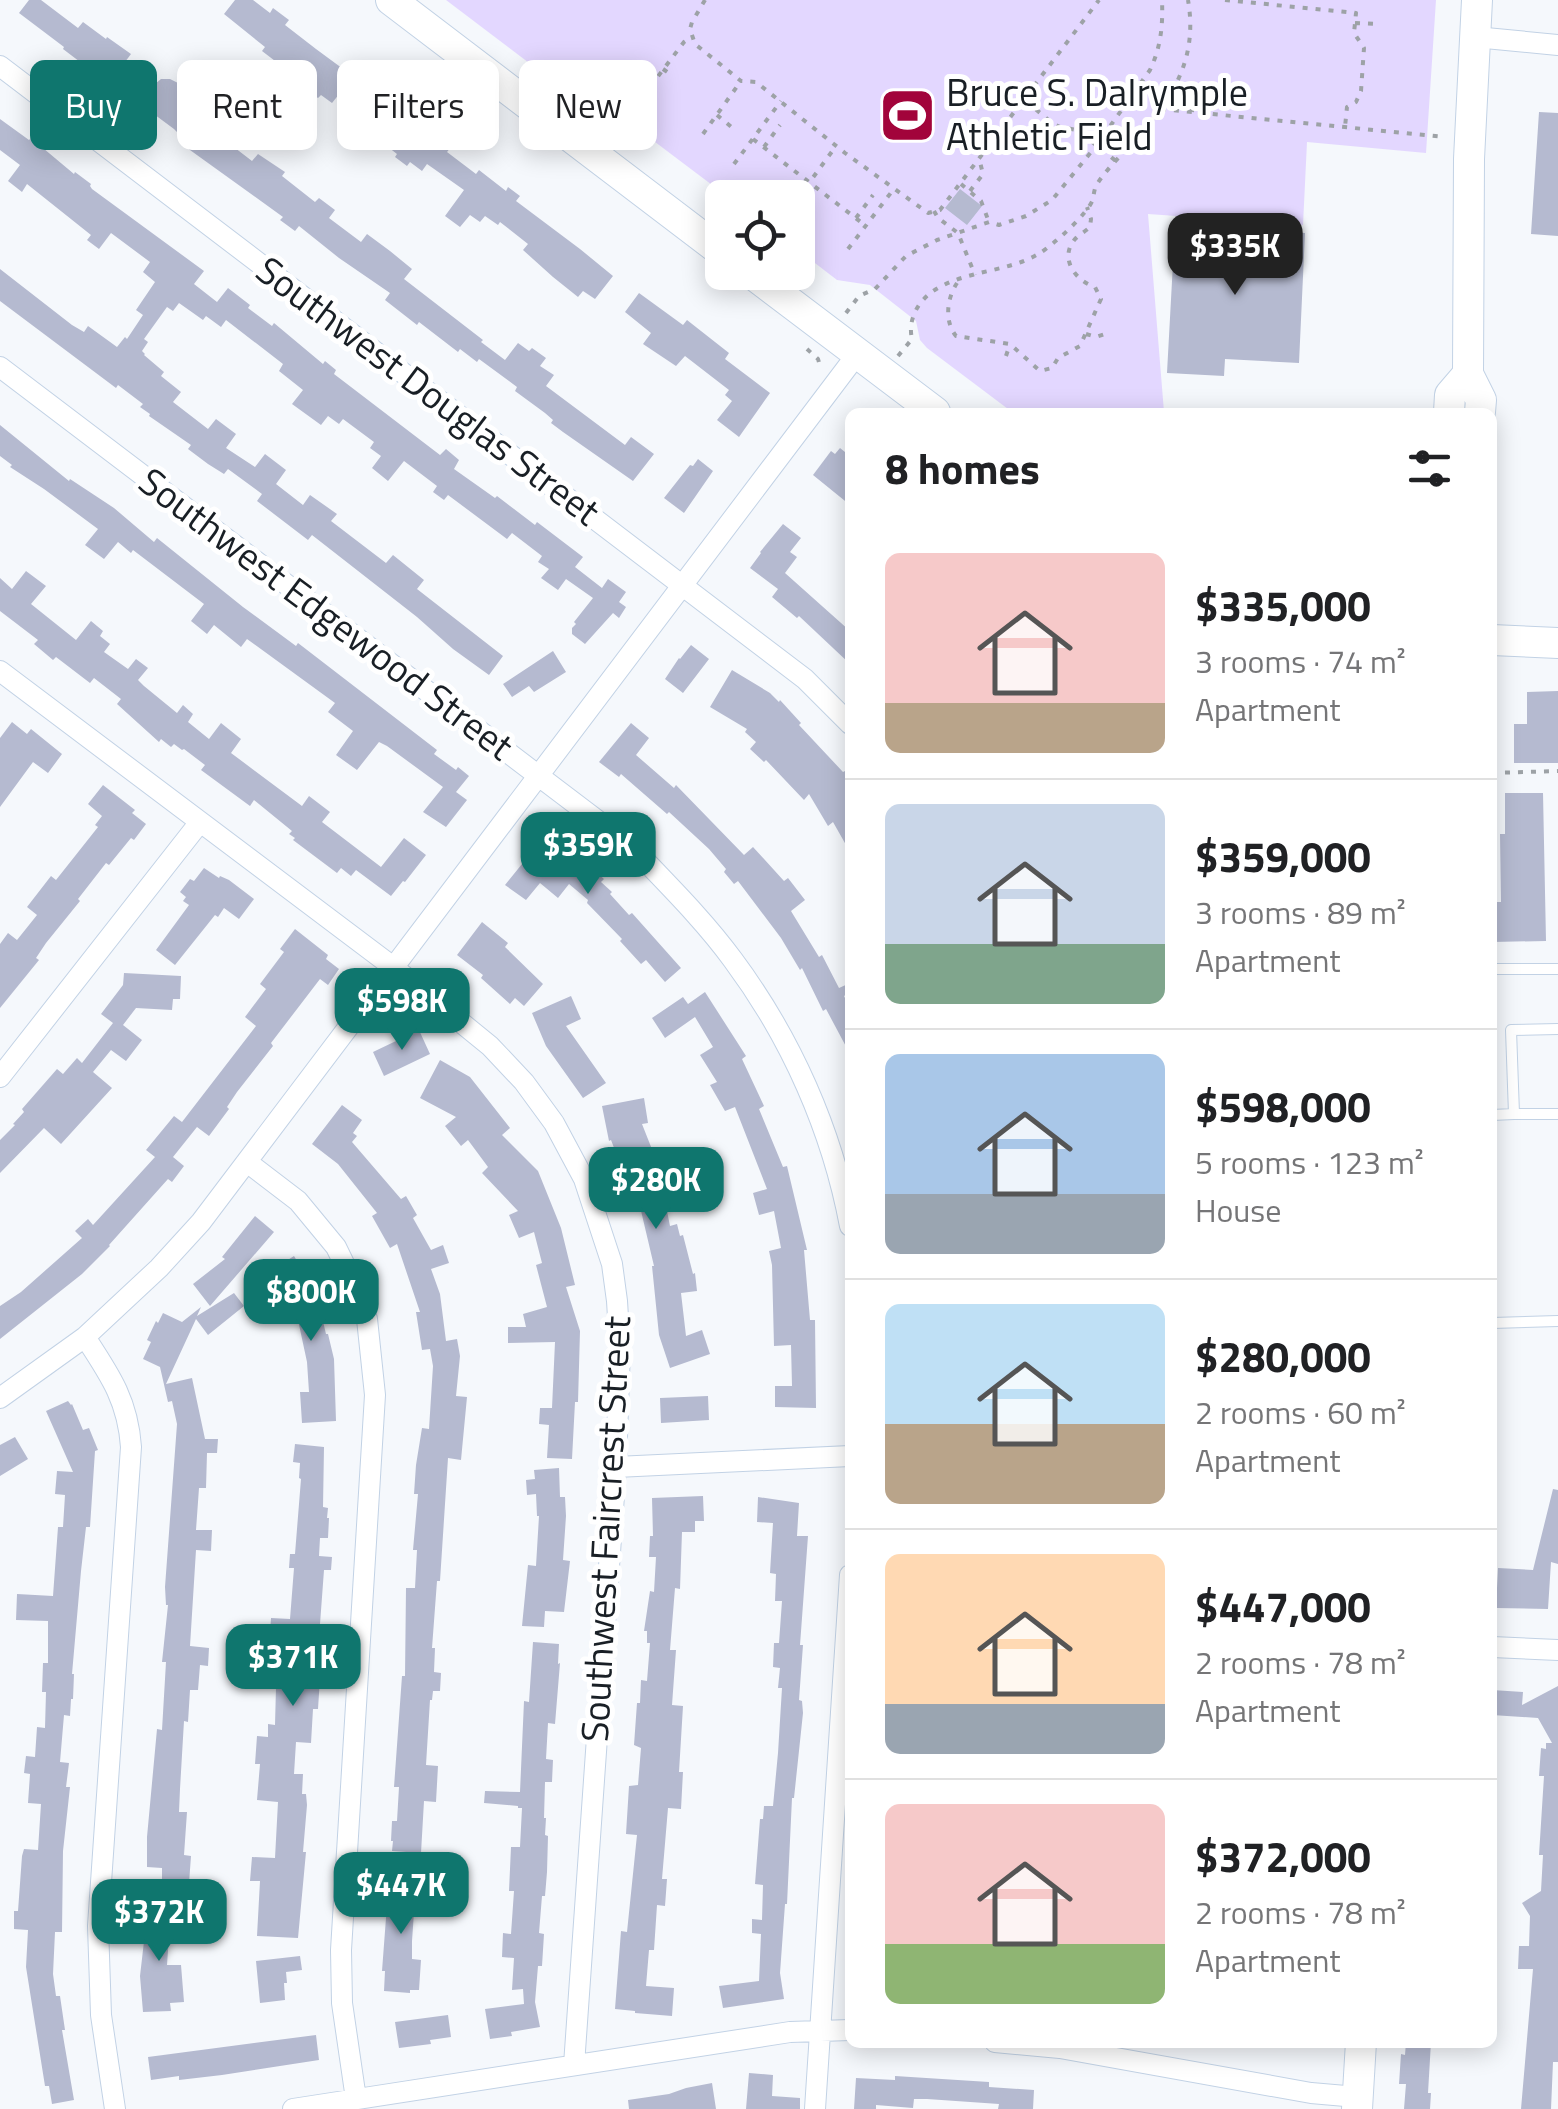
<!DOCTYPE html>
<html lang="en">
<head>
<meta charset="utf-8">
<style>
  body { margin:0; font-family:"Titillium Web",sans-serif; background:#f6f6f6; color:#202124; height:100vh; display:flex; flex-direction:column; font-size:38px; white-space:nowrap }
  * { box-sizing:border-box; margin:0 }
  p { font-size:32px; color:#757577 }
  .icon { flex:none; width:55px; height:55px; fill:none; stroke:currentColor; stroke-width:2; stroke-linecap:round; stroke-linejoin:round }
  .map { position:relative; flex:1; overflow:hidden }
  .sheet { position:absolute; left:845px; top:408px; width:652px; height:1640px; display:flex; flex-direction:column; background:#fff; border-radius:15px; box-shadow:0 5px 25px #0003 }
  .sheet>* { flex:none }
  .banner { position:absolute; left:30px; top:60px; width:665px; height:90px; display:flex; gap:20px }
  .tools { position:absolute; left:705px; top:180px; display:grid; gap:20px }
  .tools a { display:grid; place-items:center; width:110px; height:110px; border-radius:15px; background:#fff; box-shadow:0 5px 25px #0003; font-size:50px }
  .price { position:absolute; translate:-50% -85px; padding:0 22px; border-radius:20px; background:#0f766e; color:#fff; font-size:32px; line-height:65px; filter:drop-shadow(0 2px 5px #0008) }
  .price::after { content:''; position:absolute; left:50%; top:60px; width:30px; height:22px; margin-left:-15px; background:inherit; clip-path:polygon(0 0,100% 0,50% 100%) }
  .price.current { background:#222; color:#fff }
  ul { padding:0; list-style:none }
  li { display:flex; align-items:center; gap:30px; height:250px; padding:0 40px }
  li+li { border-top:2px solid #e0e0e0 }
  li span { display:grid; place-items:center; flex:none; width:280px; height:200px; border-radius:15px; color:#555 }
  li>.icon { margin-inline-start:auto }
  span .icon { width:120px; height:120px; fill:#fffc; stroke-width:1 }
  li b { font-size:42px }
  h2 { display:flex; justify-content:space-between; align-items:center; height:120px; padding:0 40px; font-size:42px }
  .tag { padding:0 35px; border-radius:15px; background:#fff; box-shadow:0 5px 25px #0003; font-size:35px; line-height:90px }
  .tag.current { background:#0f766e; color:#fff }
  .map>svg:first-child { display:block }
  .green { fill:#e3d7ff }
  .building { fill:#b5bad0 }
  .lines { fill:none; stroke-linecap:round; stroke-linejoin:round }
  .lane-casing { stroke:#c2d2e5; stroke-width:12 }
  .street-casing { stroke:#c2d2e5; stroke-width:22 }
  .secondary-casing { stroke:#c2d2e5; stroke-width:32 }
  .path { stroke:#9da2a6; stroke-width:4; stroke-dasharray:5 8; stroke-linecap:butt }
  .lane { stroke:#fff; stroke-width:10 }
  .street { stroke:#fff; stroke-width:20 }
  .secondary { stroke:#fff; stroke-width:30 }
  .labels { text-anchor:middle; stroke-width:10; stroke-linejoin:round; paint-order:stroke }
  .poi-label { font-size:38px; fill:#191f25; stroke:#fff; text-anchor:start }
  .street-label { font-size:38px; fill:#191f25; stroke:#fff }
</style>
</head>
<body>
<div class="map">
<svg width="1558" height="2109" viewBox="0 0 1558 2109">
  <rect width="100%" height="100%" fill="#f5f8fc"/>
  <path class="green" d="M446,0H1436L1426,153L1307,142L1303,225L1148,214L1164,412H1012L927,348L920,340L916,321L870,285L837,280L798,250V198L728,197L606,105L598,115Z"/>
  <path class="building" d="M29,0H41L78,28L83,22L106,39L107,37L131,54L125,62L155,84L161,79H170L178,83L182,89L177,96L230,136L226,141L252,161L258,154L285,172L282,176L315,202L319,198L335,210L329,218L361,242L367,234L390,251L412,269L404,279L483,340L481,342L505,360L518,343L529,351L532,348L546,358L540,366L554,375L546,386L625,445L631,437L654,454L633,481L563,432L551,423L553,420L545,413L515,391L517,387L479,359L477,362L460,349L458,352L419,322L417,325L385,300L390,293L339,258L299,226L295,231L280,220L283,217L183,145L185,144L179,139L181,136L174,129L143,106L142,108L91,73L92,71L63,49L64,47L19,13Z
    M235,0H253L270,13L273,8L289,20L285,25L316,49L373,91L375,89L404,110L395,122L422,144L431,132L451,147L447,152L476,174L479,170L506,191L508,187L520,196L516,201L580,249L613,276L595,299L583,291L578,297L553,277L523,250L528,244L500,222L498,225L485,216L480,222L470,215L460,227L445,216L464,190L427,164L422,171L410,162L407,166L395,157L397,154L379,140L388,129L340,93L332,103L321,95L318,98L306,89L310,84L281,61L279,64L262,51L265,47L224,14Z
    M1539,112L1558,113V236L1531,234Z
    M0,119L29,140L31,138L74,174L75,172L91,184L90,186L92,189L204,271L194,284L217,302L228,288L250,305L248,308L272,326L274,323L323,364L325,361L336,370L334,374L440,455L446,449L459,460L454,469L495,498L497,496L535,525L537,522L583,557L575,567L602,588L608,579L626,592L619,602L626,607L619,618L613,613L585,644L572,634V628L576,624L574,622L593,598L566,579L558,590L541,578L549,569L538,562L542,556L512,533L507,539L448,495L444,500L433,492L437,486L404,461L388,481L372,468L381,456L370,448L374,442L343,419L339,424L328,416L321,425L292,404L303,390L279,371L283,364L226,320L221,327L206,316L203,320L179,303L173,311L167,307L144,339L148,342L142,351L145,354L144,355L164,372L161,376L181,392L173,402L208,429L216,419L236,434L226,448L255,467L265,454L286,470L276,484L303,505L310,495L337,514L331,521L386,563L393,555L424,580L417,589L503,656L489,675L453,649L417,617L312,535L308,540L257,501L262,494L228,469L224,474L208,464L188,449L191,445L149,416L150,414L140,407L143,404L118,385L116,388L0,301V269L72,325L84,332L88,326L117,347L125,337L127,339L143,315L136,310L155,282L143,272L150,262L111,233L99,249L87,240L91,235L27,184L22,192L8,181L20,165L0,150Z
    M960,189L982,206L967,225L945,208Z
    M1175,226L1305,233L1299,363L1225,359L1224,376L1167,373Z
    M639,293L683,325L687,320L729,353L725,359L770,393L739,437L717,420L732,401L725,395L729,390L685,356L676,366L643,344L651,333L625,312Z
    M0,425L69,481L70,479L114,508L154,542L157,538L243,607L296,646L298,643L437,750L434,754L456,770L458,767L469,776L456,792L467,800L446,827L423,812L443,787L387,746L379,742L357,770L336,755L353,731L328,712L335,703L247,639L241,647L214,625L207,634L191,621L204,604L133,550L131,553L118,542L104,559L85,545L98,529L44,489L10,467L12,465L0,456Z
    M840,448L850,456V505L813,475L831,451L835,454Z
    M698,459L713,471L684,513L664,498L690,465L693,466Z
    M783,524L801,538L790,552L797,557L785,573L850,631V664L799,616L797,618L772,597L778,589L750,568L761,553L760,552Z
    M26,571L46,586L31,604L76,640L91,621L103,631L100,636L110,644L104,652L128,669L136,659L148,668L138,680L144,686L177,713L183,705L193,714L188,722L209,739L221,723L241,739L231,753L302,806L309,796L330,812L322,822L381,867L404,838L426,855L405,882L403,881L391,896L356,870L351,876L341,868L337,873L293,840L295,838L289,834L292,831L254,800L250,806L201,770L205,765L184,749L182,750L174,744L171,747L161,739L159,742L117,704L121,699L94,678L90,683L56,657L53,660L34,644L38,640L0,611V578L12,589Z
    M691,645L709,659L683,693L665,679L679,658L680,659Z
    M553,651L566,672L534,692L529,686L512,697L503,684Z
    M732,670L770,693L779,702L780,700L801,723L799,725L843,772L845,771L850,778V852L833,822L828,826L809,794L804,800L766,760L764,762L750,749L756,742L745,732L747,729L710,707Z
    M1558,691V763H1514V724H1527V692Z
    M12,722L27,734L31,729L62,754L48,773L33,762L0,807V738Z
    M631,723L649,738L636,755L674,788L676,785L744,855L753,847L784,881L788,878L805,900L791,911L794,916L819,957L822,955L839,988L850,983V992L844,996L850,1008V1054L826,1009L823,1011L802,968L800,970L781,938L738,881L734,884L724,872L726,869L709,849L669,812L667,814L621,774L619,777L599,762Z
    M103,785L135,810L132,813L146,824L134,840L131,838L109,865L106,863L78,899L80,901L46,943L36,958L39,960L0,1008V944L8,933L17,940L37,915L27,907L51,876L56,880L98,827L95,825L102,816L88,804Z
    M1505,793H1543L1546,941L1492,942V902H1501L1500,834H1505Z
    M552,827L577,846L573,852L604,879L601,882L612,892L610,894L629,915L632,913L681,968L665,982L646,960L641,964L620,941L622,939L587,903L588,900L569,884L558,898L540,883L526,900L505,885Z
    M204,868L219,878L220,876L229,880L254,899L239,919L224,908L218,917L215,915L175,965L156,950L189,905L183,901L186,897L180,892L190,879L194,881Z
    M482,922L508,943L505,947L543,984L524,1006L515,998L510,1004L481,978L483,975L457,955Z
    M295,929L328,955L326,959L339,969L328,985L320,979L271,1043L273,1046L237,1092L227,1107L229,1109L209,1136L197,1127L173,1157L184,1166L172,1182L168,1179L109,1245L110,1246L82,1274L0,1339V1306L21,1292L82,1238L75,1231L88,1219L93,1225L155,1157L146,1150L174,1116L182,1122L256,1026L245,1017L266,989L260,984L284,952L280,949Z
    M124,973L181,976L180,999H173L172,1010L136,1008L123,1025L142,1040L126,1061L111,1050L93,1072L112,1088L61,1144L44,1128L0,1173V1140L15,1125L13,1124L24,1112L22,1109L57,1069L63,1074L77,1058L82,1063L113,1023L101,1014L123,985Z
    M705,992L746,1056L742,1059L764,1106L759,1109L783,1167L787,1166L807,1250H804L810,1320H815L816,1408L775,1407V1386H792L791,1345L774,1346L772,1265L769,1251L781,1248L774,1211L759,1215L753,1193L767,1189L735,1107L725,1111L710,1085L717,1082L700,1055L713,1047L695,1017L665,1038L652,1018L683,997L688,1004Z
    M571,996L581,1019L566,1026L606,1083L583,1098L546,1046L532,1013Z
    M419,1030L430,1054L384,1076L373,1052Z
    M440,1060L470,1077L510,1128L502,1135L538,1171L561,1228L575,1285L566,1287L580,1331L578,1402H575L572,1459L547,1458L549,1425L539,1424L540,1408H552L555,1342L508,1343V1327H526L523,1314L547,1307L536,1265L542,1263L534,1232L519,1238L509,1215L518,1211L482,1173L488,1167L468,1140L461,1146L445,1126L456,1117L420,1098Z
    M644,1098L648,1123L642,1124L657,1162L648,1166L664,1207L666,1206L670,1226L677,1224L680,1236L683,1235L693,1274L695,1273L697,1291L681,1293L686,1336L702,1330L710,1354L670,1368L659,1335L652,1266H654L638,1198L634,1200L611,1140L609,1141L602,1106Z
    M342,1105L362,1120L353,1133L357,1136L352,1142L401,1199L406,1196L417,1215L413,1218L431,1250L443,1245L449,1263L431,1269L440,1294L446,1341L457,1339L460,1356L456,1396L467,1397L461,1460L448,1458L440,1581H437L432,1648H435L434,1672L441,1673L440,1691H433L432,1700H430L426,1765L438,1766L436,1802L424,1801L421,1853L392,1851L393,1841H391L392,1821H397L399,1787H394L402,1676H405L406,1588H415L417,1550H413L418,1494H414L416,1465L422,1428L429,1429L433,1366L430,1349L422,1350L416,1312H420L397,1244L390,1248L372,1216L377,1213L338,1164L312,1144Z
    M255,1216L274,1232L210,1306L193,1284L225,1259L222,1257Z
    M294,1256L316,1292L326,1334H328L334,1359L336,1421L302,1423L300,1392H309L307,1362L295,1306L272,1270Z
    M234,1293L244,1306L208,1335L196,1319L166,1384L192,1378L205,1439H218L217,1453H207L206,1488H199L196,1530H212L211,1551L196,1550L190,1646L209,1648L208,1666L200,1665L198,1690H190L188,1722L184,1721L180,1789L179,1812H187L184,1855L191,1856L188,1897L162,1895V1868L147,1867V1837L157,1729L162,1730L166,1662H162L168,1605H166L165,1587L177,1424L172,1401L168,1402L160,1367L143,1359L151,1342L147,1340L156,1321L158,1323L163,1313L182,1322L201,1307L197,1316Z
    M708,1396L709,1420L661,1423L660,1398Z
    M68,1401L71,1405L72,1404L83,1430L89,1428L98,1450L95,1451L90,1527H86L81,1571L72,1674H74L73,1699H71L70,1716L64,1715L60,1762L69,1763L66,1787H70L63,1851L62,1932H55L53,1974L56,1996H60L65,2030H62L74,2100L52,2104L49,2086H45L26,1967L28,1930L14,1929V1911H18L22,1856L24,1849L38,1850L41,1804L28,1803L30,1774L24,1773L26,1756L35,1757L37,1727L45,1728L46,1692H42L43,1663H48V1621L16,1620L17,1594L53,1596L58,1527H63L65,1495L55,1494L57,1471L73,1472L46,1411Z
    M15,1437L28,1459L0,1476V1445Z
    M295,1444L324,1447L323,1507L328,1508L327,1518H329L328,1538H320L319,1556L332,1557L331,1570H324L316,1678H320L318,1709H313L311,1743L296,1742L294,1774H303L302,1794H306L307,1805L303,1852H306L298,1938L257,1936L260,1881H250L252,1857L275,1858L278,1802L257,1800L260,1764H255L257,1736L268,1737V1724L275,1725L277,1650L269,1649L271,1618L290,1619L294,1568H289L290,1554H295L301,1479L299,1478L300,1463L293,1462Z
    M559,1468L560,1497H565L566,1516L563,1560L570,1561L564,1612L545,1611L544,1627L522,1626L528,1565L536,1566L539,1516H537L536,1494L527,1495L526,1480L535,1479L534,1470Z
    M1553,1489L1558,1490V1564L1551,1562L1548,1609L1496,1608L1498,1568L1533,1570Z
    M703,1496L704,1521H695V1532H682L680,1589L675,1588L670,1650H676L672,1705L683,1706L679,1772H683L681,1809L668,1808L662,1879H667L665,1906L657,1905L654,1950H649L646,1986L674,1988L672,2016L635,2013V2011L615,2009L621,1931L627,1932L637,1835L626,1834L629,1786L638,1785L641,1748L634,1745L637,1703H640L641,1680L647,1681L650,1643H647V1631H644L650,1591L654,1592L656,1557H649L650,1536H653L652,1498Z
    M758,1497L799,1503L797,1536H808L800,1645H803L799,1700L802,1701L803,1713L794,1798H792L787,1904H785L780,1973L784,1999L723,2008L719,1986L759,1981L761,1934L752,1933V1919L762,1920L763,1885L755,1884L760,1819H763L764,1806H773L778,1753L782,1688H778L780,1668L773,1667L774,1643H779L782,1601H775L776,1574L770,1573L773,1523L757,1522Z
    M533,1642L559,1644L558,1664L560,1663L555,1724L548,1723L546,1759L553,1760L552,1782H545L544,1818H546L545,1835L548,1836L547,1872L545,1896H542L539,1933L544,1934L542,1966H538L535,2002L540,2027L511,2032L512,2036L490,2039L485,2009L524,2004L523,1989L512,1990L514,1958L502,1957L503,1933L511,1934L514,1891H509L511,1847H520L522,1808H518V1806L484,1803L485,1791L520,1792L524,1701L529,1702Z
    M1558,1686V2062H1553L1551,2109H1521L1533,1969H1518L1519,1946H1529L1530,1916L1522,1903L1541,1891L1543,1855H1539L1544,1776H1539L1541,1748L1546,1749V1743H1552L1538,1718L1492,1715V1690L1523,1692L1522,1705Z
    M389,1878L422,1882L421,1899L415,1898L412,1941V1959L421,1960L419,1990H410V1993L384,1991L385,1971H382Z
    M143,1906L171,1908L167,1965H181L184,2002L170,2003L171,2011L143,2012L140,1976L146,1924L141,1923Z
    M300,1956L302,1970L286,1972L287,1983H284L285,2000L260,2003L256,1961Z
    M448,2015L451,2037L430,2040L431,2044L399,2048L395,2022Z
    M316,2035L319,2060L222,2075L179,2080V2076L151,2080L148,2057Z
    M1406,2042H1431L1428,2093H1431L1430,2109H1404L1406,2084H1399L1401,2054L1405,2055Z
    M749,2073L773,2075L772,2096L800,2098V2109H746Z
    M895,2076L989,2082V2087L1034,2090L1033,2109H998L999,2104L927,2099H914L913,2108L876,2105V2109H854L856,2078L895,2080Z
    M712,2083L716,2109H629L628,2100L669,2094L686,2088Z"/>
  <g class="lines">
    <defs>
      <path id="lane" d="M1492,969H1558
        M1514,1114H1558
        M1492,1115L1514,1114L1511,1030L1558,1029
        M1492,1323L1558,1321"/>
      <path id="street" d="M1475,37L1558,45
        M0,66L805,679L850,724
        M0,367L631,846C666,883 703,919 733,960C791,1038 832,1130 850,1226
        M0,671L393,967L490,1046L524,1082L554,1123L584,1179L612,1264L617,1301L620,1349L616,1467L574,2065
        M0,1077L200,822
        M247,1162L298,1201L336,1247L353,1282L367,1319L375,1395L341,1950L342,2003L356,2099
        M85,1337C110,1375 128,1401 131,1447L98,1926L101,2015L115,2109
        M0,1398L85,1337L159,1268L201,1222L858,353
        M616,1467L850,1456
        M1492,1647L1558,1650
        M995,2042L1060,2048L1311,2093L1357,2097
        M293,2109L790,2032L850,2030
        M815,2109L850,1575"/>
      <path id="secondary" d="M391,0L722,252
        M1477,0L1469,159L1468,374L1481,400L1480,412
        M750,272L935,412
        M1449,412L1450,395L1468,374
        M1492,640L1558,643
        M1357,2109L1361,2042"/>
    </defs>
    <use href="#lane" class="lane-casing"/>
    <use href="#street" class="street-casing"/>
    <use href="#secondary" class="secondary-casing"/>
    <path class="path" d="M705,0L692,22L690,29L695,44L741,81L756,82L845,153L928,213L940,210L1099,0
      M1225,0L1356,13L1354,33L1364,48L1361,91L1356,102L1347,107L1345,127
      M1355,23L1377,24
      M663,69L673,76
      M1026,101L1052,123L1060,127L1077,130L1116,161
      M1161,109L1445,137
      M1192,112L1193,100
      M717,115L735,130
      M619,128L684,42L690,38
      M703,134L741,81
      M1139,136L1149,140V151
      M753,139L866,226
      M764,147L780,125
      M734,164L781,101
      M961,184L981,201L989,222
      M970,191L983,174L980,162
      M798,198L836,146
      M934,211L938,218L958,233L975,275
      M856,218L873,195
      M848,249L893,190
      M957,283C947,298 944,321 956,336L1010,344L1040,371L1052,368L1058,358L1080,346L1101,299L1095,287C1075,281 1058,257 1076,238C1080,234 1086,231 1090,227L1091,219L1087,207
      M846,313L859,296L875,289L906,256L937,240L989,222L999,225L1026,216L1052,200L1096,146L1150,70C1161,47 1163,25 1162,0
      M1086,334L1096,337L1105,334
      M807,349L818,359L821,369
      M898,356L912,339C907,318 920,298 938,288C969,270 1009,272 1040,253C1054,244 1088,214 1093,199C1094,194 1094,189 1097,184C1108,167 1124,153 1137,138C1174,97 1198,57 1188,0
      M1006,356L1010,344
      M1492,773L1558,771"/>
    <use href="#lane" class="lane"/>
    <use href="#street" class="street"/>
    <use href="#secondary" class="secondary"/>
  </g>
  <defs>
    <symbol id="stadium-square" viewBox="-11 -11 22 22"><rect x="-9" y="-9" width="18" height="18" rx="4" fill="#a2043b" stroke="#fff"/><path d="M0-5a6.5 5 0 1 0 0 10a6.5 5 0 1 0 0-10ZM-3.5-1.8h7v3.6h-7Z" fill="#fff"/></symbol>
  </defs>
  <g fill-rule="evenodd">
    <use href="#stadium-square" x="876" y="84" width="63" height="63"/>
  </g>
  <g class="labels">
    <g class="poi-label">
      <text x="946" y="106">Bruce S. DaIrymple<tspan x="946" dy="44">Athletic Field</tspan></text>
    </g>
    <g class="street-label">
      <text transform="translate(428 391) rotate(37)" y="13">Southwest Douglas Street</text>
      <text transform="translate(326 614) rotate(37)" y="13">Southwest Edgewood Street</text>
      <text transform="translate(606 1529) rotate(-87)" y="13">Southwest Faircrest Street</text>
    </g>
  </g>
</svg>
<div class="tools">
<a><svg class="icon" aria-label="locate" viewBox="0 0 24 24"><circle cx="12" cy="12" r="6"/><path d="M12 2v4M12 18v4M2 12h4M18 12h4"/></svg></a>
</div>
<b class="price current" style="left:1235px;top:298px">$335K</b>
<b class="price" style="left:588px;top:897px">$359K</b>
<b class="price" style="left:402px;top:1053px">$598K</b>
<b class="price" style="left:656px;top:1232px">$280K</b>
<b class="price" style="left:311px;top:1344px">$800K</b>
<b class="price" style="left:293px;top:1709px">$371K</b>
<b class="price" style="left:401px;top:1937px">$447K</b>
<b class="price" style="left:159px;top:1964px">$372K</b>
<div class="banner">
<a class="tag current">Buy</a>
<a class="tag">Rent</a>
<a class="tag">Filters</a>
<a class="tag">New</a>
</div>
<section class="sheet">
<h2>8 homes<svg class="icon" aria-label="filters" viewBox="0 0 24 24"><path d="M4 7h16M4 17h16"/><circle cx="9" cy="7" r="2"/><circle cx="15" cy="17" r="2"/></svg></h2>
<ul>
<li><span style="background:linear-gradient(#f6c9c9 75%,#b9a48a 0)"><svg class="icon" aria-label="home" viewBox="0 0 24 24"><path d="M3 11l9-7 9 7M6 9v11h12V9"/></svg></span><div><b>$335,000</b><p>3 rooms · 74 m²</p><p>Apartment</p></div></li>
<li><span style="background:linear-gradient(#c9d6e8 70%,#7fa58c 0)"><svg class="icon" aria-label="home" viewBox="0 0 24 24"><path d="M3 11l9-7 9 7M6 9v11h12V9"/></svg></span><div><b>$359,000</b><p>3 rooms · 89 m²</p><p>Apartment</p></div></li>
<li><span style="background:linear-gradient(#a9c7e8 70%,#9aa5b1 0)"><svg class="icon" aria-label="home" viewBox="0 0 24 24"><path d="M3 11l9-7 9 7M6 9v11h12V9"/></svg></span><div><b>$598,000</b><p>5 rooms · 123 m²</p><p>House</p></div></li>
<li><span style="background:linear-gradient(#bfe0f5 60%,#b9a48a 0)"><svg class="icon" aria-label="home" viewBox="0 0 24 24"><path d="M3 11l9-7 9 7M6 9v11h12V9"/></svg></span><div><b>$280,000</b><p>2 rooms · 60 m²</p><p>Apartment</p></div></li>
<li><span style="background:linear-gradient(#ffd9b3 75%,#9aa5b1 0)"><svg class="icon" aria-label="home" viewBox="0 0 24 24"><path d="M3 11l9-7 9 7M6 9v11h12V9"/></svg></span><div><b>$447,000</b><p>2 rooms · 78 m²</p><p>Apartment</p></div></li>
<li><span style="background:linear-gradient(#f6c9c9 70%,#8fb573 0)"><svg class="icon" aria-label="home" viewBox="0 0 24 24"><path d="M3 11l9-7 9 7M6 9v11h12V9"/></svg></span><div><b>$372,000</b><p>2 rooms · 78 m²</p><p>Apartment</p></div></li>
</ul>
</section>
</div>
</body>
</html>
